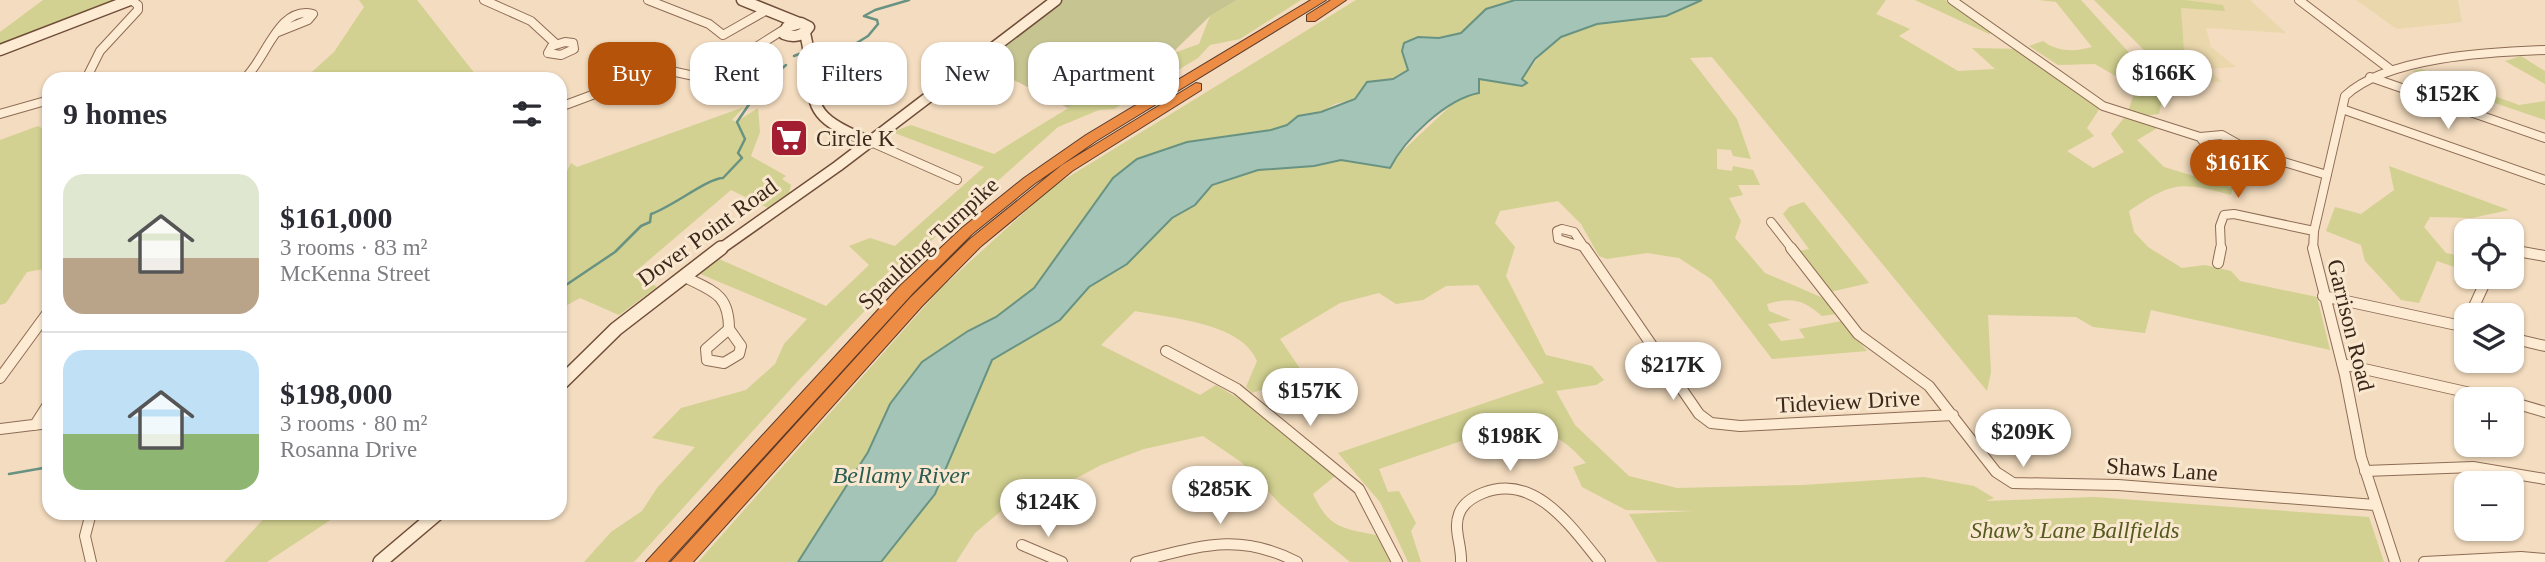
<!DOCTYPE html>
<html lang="en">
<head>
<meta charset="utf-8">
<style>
  body { margin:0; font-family:"Times New Roman",serif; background:#f2f2f3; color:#2b2b33; height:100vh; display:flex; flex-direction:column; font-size:26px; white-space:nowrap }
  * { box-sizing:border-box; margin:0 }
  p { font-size:23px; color:#7c7c81 }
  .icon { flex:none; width:38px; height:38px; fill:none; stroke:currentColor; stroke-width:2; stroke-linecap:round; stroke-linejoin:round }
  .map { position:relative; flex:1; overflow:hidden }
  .details { position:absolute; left:42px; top:72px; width:525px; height:448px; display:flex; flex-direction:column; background:#fff; border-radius:21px; box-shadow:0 2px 5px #0004 }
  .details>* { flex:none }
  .banner { position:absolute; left:588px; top:42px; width:665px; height:63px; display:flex; gap:14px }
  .buttons { position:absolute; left:2454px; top:219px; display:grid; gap:14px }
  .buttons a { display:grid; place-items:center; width:70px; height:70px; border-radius:14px; background:#fff; box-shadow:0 2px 5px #0004; font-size:35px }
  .price { position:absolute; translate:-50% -60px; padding:0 16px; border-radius:24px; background:#fff; color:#222; font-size:23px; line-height:46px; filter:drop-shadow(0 2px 4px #0008) }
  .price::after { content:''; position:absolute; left:50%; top:42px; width:21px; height:16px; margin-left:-10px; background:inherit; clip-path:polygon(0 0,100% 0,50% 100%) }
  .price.current { background:#b45309; color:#fff }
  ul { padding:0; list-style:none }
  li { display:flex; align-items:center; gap:21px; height:175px; padding:0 21px }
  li+li { border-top:2px solid #e1e1e2 }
  li span { display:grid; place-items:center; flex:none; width:196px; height:140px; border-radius:21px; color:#555 }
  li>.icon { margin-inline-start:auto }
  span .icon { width:84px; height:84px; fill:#fffc; stroke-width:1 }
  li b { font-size:30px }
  h2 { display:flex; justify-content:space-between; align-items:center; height:84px; padding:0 21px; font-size:30px }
  .tag { padding:0 24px; border-radius:21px; background:#fff; box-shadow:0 2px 5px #0004; font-size:24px; line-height:63px }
  .tag.current { background:#b45309; color:#fff }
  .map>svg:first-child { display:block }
  .farmland { fill:#ead7ab }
  .green { fill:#d2d191 }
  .cemetery { fill:#c6c592 }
  .water { fill:#a3c4b6; stroke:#689383; stroke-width:2 }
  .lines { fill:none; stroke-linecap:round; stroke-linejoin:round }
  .stream { stroke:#689383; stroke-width:2.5 }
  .street-far1-casing { stroke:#8e6c55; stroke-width:10 }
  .street-casing { stroke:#8e6c55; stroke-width:12 }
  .secondary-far1-casing { stroke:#704d38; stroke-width:13 }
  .secondary-casing { stroke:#704d38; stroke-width:16 }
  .highway-casing { stroke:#5b3a2a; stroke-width:2 }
  .street-far1 { stroke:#fdebd3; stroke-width:8 }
  .street { stroke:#fdebd3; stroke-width:10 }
  .secondary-far1 { stroke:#fdebd3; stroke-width:10 }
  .secondary { stroke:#fdebd3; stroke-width:13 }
  .highway { fill:#ed8d45; fill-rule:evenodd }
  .labels { text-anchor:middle; stroke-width:6; stroke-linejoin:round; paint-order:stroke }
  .poi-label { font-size:23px; fill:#3c271b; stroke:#f9e8cf; text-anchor:start }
  .street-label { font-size:23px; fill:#3c271b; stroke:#f9e8cf }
  .park-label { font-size:23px; font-style:italic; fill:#545b1f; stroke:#f9e8cf }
  .water-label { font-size:24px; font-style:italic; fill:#295d53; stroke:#f9e8cf }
</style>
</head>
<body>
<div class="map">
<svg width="2545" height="562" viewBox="0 0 2545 562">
  <rect width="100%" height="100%" fill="#f3dcbf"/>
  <path class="farmland" d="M2186,0H2250L2286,33L2206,28L2211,47L2236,67L2208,69L2222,82L2173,84L2153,59L2168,60L2183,52L2181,8L2224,10L2222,5Z
    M2356,0H2458L2462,22L2397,29Z"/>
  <path class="green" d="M43,0H121L0,46V32Z
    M359,0H417L479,79H304L334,52L364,7Z
    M1237,0H1301L1240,39L1210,45L1198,58L1114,109L1099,110L1058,127L937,235L797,382L634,562H584L611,532L642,511L657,488L695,447L652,438L681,408L746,390L775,364L784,344L807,319L698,273L719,259L826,306L869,265L849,246L870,238L895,246L984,167L892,132L911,125L994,154C1059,114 1126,69 1199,44L1210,16Z
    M1356,0H1515L1486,9L1461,33L1439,38L1418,37L1405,62L1408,70L1393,79L1367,82L1355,99L1335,104L1321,112L1298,116L1287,125L1271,130L1188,142L1137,159L1113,178L1034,288L996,317L968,331L922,362L890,404L868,452L798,562H698L940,289L1052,187Z
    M1702,0H1886L1876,14L1910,29L1899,36L1958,71L1995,69L1972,48L2020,49L2100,108L2087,128L2094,136L2067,151L2093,168L2124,152L2111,134L2124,118L2159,127L2137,140L2164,167L2233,188L2231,195C2180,182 2174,181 2129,211L2134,232L2148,247L2182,268L2205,265L2231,271L2240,281L2317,297L2330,350L2151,310L2145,333L2093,327L2076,317L1988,315L1991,372L1987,391L1712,57L1690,58L1737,119L1751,159L1733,156L1731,150L1717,149V169L1732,171L1733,166L1753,170L1760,185H1738L1743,195L1729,198L1741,221L1735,238L1765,273L1823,298L1836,314L1822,316C1803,299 1791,297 1767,304L1769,311L1791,320L1768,324L1781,341L1805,338L1799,329L1842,321L1867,351L1772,359L1711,279L1679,258L1647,253L1607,259L1599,256L1581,224L1558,201L1500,211L1495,223L1515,247L1506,276L1546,355L1592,366L1604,380L1596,385L1556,391L1575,425L1629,476L1677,488L1803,485L1924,477L1974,486L1994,498L1986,501L2094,497L2369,517L2384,562H1657L1629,514L1693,511L1626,510L1582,487L1573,467L1586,463C1549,423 1538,430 1493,451L1479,435L1379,469L1388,492L1399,491L1416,523L1411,531L1421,562H1408L1380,502L1338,453L1544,383L1478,285L1446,286L1423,300L1396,304L1379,293L1340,303L1280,339L1305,376L1252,393L1246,387L1257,361C1242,323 1171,318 1135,311L1101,345L1200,395L1216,385L1246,403L1335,476L1313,494C1329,528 1341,528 1376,535L1391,562H1350L1280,504L1241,462L1203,436L1144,449L1101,465L1045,495L1001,511L975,533L956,562H881L935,494L992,360L1060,320L1089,287L1127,264L1172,218L1195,205L1212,185L1258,170L1314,166L1341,160L1390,167L1395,158L1479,79L1521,80L1542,53L1561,38L1597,24L1666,16Z
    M1915,0H1945L1995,31L1989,34Z
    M2039,0H2081L2164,91L2159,114L2143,116L2128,111L2136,88L2095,64L2058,65L2029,46L2043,41C2057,52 2075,52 2092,47L2056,2Z
    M2094,0H2186L2223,5L2225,11L2181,8L2184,52L2168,60L2153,59Z
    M2521,56L2545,71V84L2505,61Z
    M2421,69L2519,105L2545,101V120L2439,84L2412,71Z
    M744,107L732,120L736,122L758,108L760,132L751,156L786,176L782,179L791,185L789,193L768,208L731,190L635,272L657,287L619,315L580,298L560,309V185L571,163L577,167Z
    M38,126L49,132V268L27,272L6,303L0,305V140Z
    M2389,166L2509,210L2472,218L2430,217L2424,227L2446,253L2466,257V271L2437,261L2419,303L2401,300L2365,261L2361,245L2326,231L2335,207L2361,214L2394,190Z
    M1804,202L1869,283L1830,292L1798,251L1809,249L1783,214L1789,207Z
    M269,513H341L267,562H224Z"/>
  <path class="cemetery" d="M1061,0H1237L1210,16L1171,54L1068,108L981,63Z"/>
  <path class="water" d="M1515,0H1702L1666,16L1597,24L1561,37L1535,59L1522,79L1527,83L1522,86L1479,79V93C1446,99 1405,139 1390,168L1341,160L1314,166L1258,170L1212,185L1195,205L1172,218L1127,264L1089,287L1060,320L992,360L935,494L881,562H798L868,452L890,404L922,362L968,331L996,317L1034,288L1113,178L1137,159L1187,142L1271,130L1287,125L1298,116L1321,112L1355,99L1367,82L1393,79L1408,70L1402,51L1404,43L1418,37L1439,38L1461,33L1486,9Z"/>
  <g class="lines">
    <path class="stream" d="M825,50L855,44L868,36L878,24L877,20L864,16L875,10L909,0
      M794,56L799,54
      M560,289L615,252L641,226L650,222L651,214C672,207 708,178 723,178L742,158L738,153L745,139L737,122L752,100L751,95L786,65
      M9,474L49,467"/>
    <defs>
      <path id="street-far1" d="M484,0L531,21L556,44
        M648,0L709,24L723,35L767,10
        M1952,0L2103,106L2200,137L2206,145L2220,152L2254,153L2327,175
        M2299,0L2391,70
        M565,42L573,43L574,49L561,55L548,53L552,46Z
        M2370,77L2545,138
        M86,79L100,51L138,10V5L131,0
        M244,79C266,60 278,5 313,14L308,20L278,32
        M560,107L662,69L694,76L717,72L783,30
        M2342,109L2545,180
        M0,114L49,100
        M2200,137L2222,135L2254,153
        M871,142L957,180
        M1771,222L1793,250
        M1562,229L1574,232L1584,247L1558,239L1557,231Z
        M1584,247L1586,250
        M2221,250L2220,226L2224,215L2234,214L2314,231
        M2313,250L2314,231L2345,96C2386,57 2489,52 2545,50"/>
      <path id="street" d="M1585,248L1699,414L1711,423L1740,426L1953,415
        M1791,248L1858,334L1929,386L1996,472L2013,483L2118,485L2375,505
        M2313,248L2345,375L2361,457L2395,562
        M2511,250L2545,256
        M2218,263L2221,248
        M683,276C712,291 729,293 729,329
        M2323,296L2466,327
        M2470,315L2488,276
        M729,329L741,346L739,354L724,363L707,360L706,349Z
        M2511,338L2545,346
        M1166,351L1237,389L1359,489L1397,562
        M2342,364L2497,399
        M0,378L49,311
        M2511,402L2545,412
        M35,425L49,403
        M0,429L49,423
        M2365,471L2473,467L2545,479
        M91,513L85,536L91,562
        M1022,545L1062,562
        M1136,562C1198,547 1237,531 1297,562
        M1461,562C1462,546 1453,529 1459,514C1463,503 1473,497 1483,493C1535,472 1572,528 1600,562
        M2424,562L2521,557L2545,559"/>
      <path id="secondary-far1" d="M742,0L799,23
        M801,23L809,27C803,36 794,38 784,34L787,27Z
        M805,33C821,98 793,113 871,142
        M0,50L130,0
        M719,250L838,166L1056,0"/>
      <path id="secondary" d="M560,384L616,329L721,248
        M380,562L438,513"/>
      <path id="highway" d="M1311,0H1326L1096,141L1034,184L972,234L913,293L668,562H646L901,285L962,228L1024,178L1086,135Z
        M1331,0H1346L1315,21H1307V15Z
        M1196,83L1201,84V90L1072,171L980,247L922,306L693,562H671L910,298L970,239L1062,165Z"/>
    </defs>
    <use href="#street-far1" class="street-far1-casing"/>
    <use href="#street" class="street-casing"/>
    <use href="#secondary-far1" class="secondary-far1-casing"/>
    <use href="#secondary" class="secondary-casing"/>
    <use href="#highway" class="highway-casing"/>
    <use href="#street-far1" class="street-far1"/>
    <use href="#street" class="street"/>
    <use href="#secondary-far1" class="secondary-far1"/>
    <use href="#secondary" class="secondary"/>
    <use href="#highway" class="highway"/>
  </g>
  <defs>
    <symbol id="supermarket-square" viewBox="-11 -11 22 22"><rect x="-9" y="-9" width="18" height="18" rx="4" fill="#a41e31" stroke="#f9e8cf"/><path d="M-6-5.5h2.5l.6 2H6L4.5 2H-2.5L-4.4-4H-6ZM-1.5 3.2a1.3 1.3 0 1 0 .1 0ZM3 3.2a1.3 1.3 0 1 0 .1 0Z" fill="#fff"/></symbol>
  </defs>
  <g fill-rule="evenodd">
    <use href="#supermarket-square" x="767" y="116" width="44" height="44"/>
  </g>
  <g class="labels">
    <g class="poi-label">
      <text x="816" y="146">Circle K</text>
    </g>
    <g class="street-label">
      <text transform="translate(707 232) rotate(-36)" y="8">Dover Point Road</text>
      <text transform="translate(928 243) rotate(-43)" y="8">Spaulding Turnpike</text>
      <text transform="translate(2351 325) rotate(76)" y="8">Garrison Road</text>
      <text transform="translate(1848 401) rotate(-3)" y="8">Tideview Drive</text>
      <text transform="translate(2162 469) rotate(4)" y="8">Shaws Lane</text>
    </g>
    <g class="park-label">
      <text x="2075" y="538">Shaw’s Lane Ballfields</text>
    </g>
    <g class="water-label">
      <text x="901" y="483">Bellamy River</text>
    </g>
  </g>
</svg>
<div class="buttons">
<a><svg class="icon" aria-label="locate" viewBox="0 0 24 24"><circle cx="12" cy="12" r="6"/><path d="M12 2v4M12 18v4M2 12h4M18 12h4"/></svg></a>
<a><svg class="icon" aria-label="layers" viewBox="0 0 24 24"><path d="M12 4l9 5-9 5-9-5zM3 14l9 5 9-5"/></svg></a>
<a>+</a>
<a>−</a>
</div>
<b class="price" style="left:2164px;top:110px">$166K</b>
<b class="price" style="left:2448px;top:131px">$152K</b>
<b class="price current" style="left:2238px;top:200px">$161K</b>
<b class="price" style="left:1673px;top:402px">$217K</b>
<b class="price" style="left:1310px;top:428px">$157K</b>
<b class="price" style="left:2023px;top:469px">$209K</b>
<b class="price" style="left:1510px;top:473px">$198K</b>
<b class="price" style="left:1220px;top:526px">$285K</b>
<b class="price" style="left:1048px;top:539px">$124K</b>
<div class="banner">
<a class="tag current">Buy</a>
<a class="tag">Rent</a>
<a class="tag">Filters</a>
<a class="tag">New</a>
<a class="tag">Apartment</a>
</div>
<section class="details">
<h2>9 homes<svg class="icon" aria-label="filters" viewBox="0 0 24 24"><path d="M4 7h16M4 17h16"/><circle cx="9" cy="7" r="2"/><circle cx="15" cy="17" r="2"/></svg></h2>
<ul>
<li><span style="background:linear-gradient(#dfe7d0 60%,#b9a48a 0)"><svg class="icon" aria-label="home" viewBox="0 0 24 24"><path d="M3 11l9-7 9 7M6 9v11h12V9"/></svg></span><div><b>$161,000</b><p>3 rooms · 83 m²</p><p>McKenna Street</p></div></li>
<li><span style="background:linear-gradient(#bfe0f5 60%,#8fb573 0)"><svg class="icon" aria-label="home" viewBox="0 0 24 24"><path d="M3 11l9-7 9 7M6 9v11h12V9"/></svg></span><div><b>$198,000</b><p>3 rooms · 80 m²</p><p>Rosanna Drive</p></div></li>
</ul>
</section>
</div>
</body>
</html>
